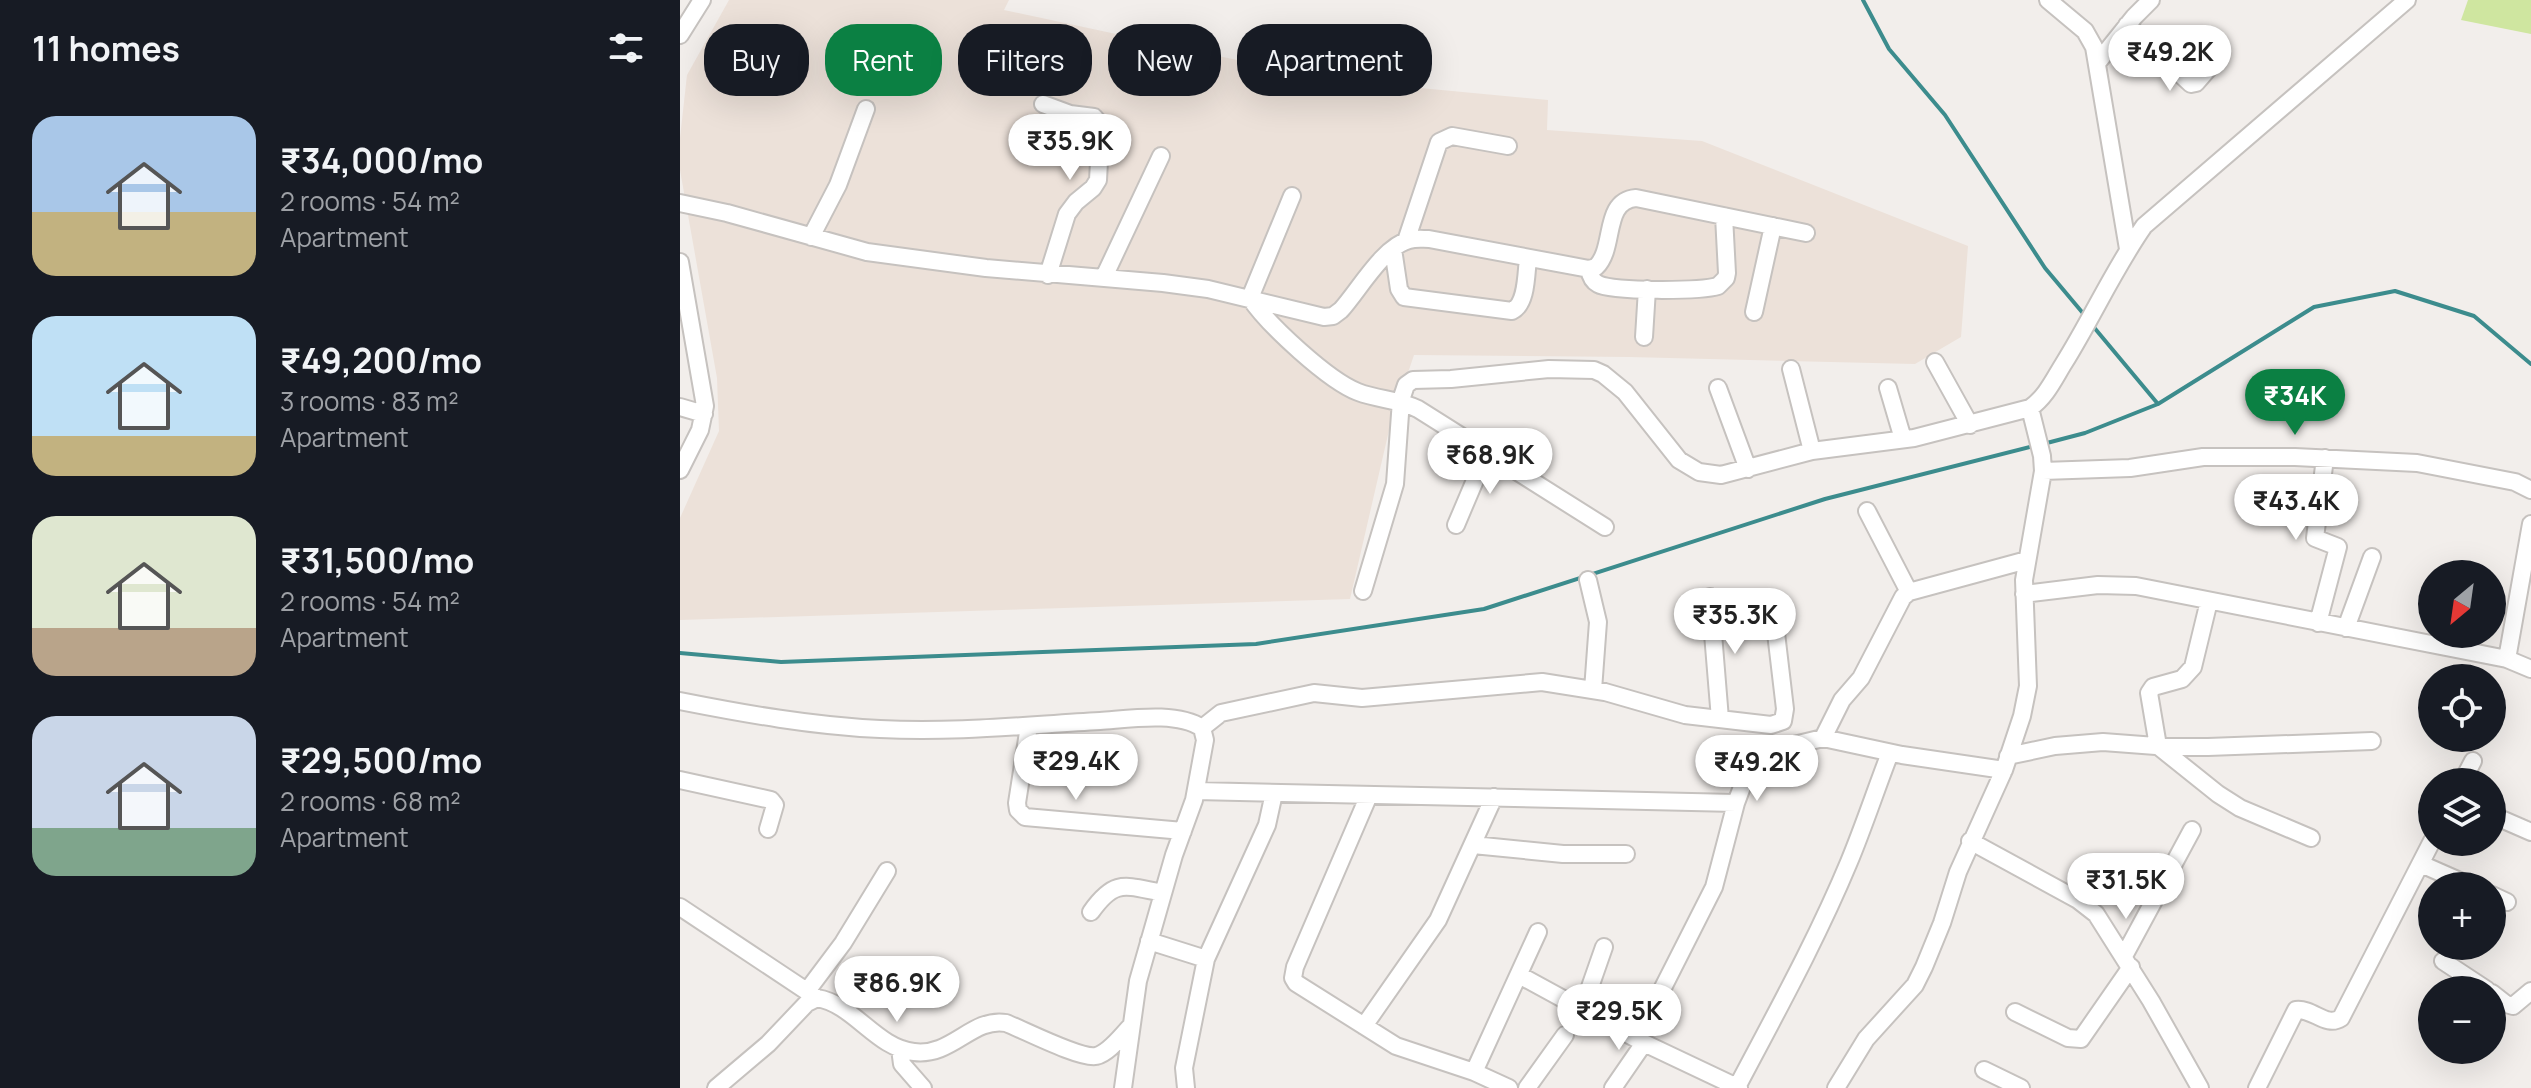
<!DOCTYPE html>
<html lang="en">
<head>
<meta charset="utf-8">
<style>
  body { margin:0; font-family:Manrope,sans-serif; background:#242831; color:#f1f3f6; height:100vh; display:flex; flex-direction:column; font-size:30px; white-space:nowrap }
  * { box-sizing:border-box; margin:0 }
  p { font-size:26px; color:#9ea1a6 }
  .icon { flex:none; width:44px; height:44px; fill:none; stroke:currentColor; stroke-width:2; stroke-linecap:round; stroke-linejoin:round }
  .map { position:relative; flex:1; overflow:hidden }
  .sheet { display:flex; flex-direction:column; background:#171b24; width:680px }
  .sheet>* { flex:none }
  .guide { position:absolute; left:24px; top:24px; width:760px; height:72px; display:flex; gap:16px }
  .needle { width:52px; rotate:209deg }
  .tools { position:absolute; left:1738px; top:560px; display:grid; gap:16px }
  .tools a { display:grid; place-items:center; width:88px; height:88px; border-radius:50%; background:#171b24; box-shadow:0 8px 32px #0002; font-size:40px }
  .price { position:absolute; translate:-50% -68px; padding:0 18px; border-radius:28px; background:#fff; color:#222; font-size:26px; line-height:52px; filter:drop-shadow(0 2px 4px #0008) }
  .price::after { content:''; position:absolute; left:50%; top:48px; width:24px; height:18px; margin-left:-12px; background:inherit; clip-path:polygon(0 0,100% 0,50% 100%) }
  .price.selected { background:#0b8043; color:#fff }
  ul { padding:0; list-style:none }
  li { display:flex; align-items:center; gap:24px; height:200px; padding:0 32px }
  li span { display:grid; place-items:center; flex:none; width:224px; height:160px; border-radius:24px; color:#555 }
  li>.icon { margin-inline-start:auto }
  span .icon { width:96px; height:96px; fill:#fffc; stroke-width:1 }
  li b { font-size:34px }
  h2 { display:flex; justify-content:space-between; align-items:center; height:96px; padding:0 32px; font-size:34px }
  .chip { padding:0 28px; border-radius:32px; background:#171b24; box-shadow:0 8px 32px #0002; font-size:28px; line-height:72px }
  .chip.selected { background:#0b8043; color:#fff }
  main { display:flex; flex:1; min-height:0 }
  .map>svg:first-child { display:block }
  .built { fill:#ece1d9 }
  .green { fill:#cfe6a0 }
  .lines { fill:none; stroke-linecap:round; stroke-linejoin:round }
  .stream { stroke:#3c8c8d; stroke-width:4 }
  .minor-casing { stroke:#c6c2bf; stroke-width:20 }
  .minor { stroke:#fff; stroke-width:16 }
</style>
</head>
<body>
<main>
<section class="sheet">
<h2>11 homes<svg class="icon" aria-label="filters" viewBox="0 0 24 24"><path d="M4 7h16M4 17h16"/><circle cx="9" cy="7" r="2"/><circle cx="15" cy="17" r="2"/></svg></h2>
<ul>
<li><span style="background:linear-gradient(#a9c7e8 60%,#c2b280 0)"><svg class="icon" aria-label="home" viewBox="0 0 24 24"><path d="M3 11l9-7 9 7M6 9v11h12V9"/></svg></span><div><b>₹34,000/mo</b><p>2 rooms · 54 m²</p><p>Apartment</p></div></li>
<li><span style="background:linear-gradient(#bfe0f5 75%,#c2b280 0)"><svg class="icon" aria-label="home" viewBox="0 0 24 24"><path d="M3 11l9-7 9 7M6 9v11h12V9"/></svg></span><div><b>₹49,200/mo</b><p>3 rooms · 83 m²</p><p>Apartment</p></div></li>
<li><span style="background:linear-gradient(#dfe7d0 70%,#b9a48a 0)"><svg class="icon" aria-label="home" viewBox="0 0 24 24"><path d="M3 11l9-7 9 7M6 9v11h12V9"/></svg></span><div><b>₹31,500/mo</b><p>2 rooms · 54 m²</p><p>Apartment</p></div></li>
<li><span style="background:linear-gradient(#c9d6e8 70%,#7fa58c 0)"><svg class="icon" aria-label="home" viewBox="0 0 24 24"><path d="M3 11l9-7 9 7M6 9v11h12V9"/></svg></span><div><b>₹29,500/mo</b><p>2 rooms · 68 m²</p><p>Apartment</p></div></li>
</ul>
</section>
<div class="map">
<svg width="1851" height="1088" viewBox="0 0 1851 1088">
  <rect width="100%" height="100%" fill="#f2eeeb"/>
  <path class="built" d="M49,0H329L324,10L645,79L868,100L867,130L1022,141L1288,246L1281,337L1235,364L949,357L734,355L710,426L670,599L0,620V518L39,431L37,378L0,170V138L7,75Z"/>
  <path class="green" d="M1788,0H1851V34L1781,20Z"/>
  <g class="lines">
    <path class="stream" d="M1183,0L1209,49L1265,115L1365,268L1407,318
      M1412,325L1478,404
      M1363,444L1405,433L1478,404L1634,307L1715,291L1794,316L1851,364
      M0,653L101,662L576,644L804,609L1145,499L1354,446"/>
    <defs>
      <path id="minor" d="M1368,0L1405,31L1414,47L1448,249
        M1447,25L1511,84L1516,83L1536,60
        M0,35L22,0
        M1418,62L1454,17L1471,0
        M363,104L390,114L414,117L421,125L418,180L413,188L396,202L387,214L368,275
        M612,196L570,298C588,325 649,381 678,392C699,400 718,399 738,409L925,527
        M0,203L47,213L187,252L306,268L483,283L528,289L644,317L653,316L661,310C679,290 703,247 729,240C736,238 742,239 749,239L909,269L916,267C936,248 922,201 956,198L1126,233
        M131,237L158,185L186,109
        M726,241L759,142L772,136L828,146
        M713,249L719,289L724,297L832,311C847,304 846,274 848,258
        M0,262L25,406L20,430L0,470
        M909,269C910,275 912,281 918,284C932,292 1022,291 1038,286L1046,278L1047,273L1044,216
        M424,277L481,156
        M1074,312L1093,226
        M964,337L967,289
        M1255,362L1290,425
        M1111,369L1132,451
        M1038,388L1068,469
        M1208,388L1223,439
        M0,407L24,414
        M1363,471L1450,468L1523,457H1615L1737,463L1835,482L1851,490
        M1187,511L1229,592
        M776,525L807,452
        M908,580L918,622L913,690
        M683,591L715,484L721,400L726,385L733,380L771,379L869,369L914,370L923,374L945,392L999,460L1019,472L1041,475L1132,451L1234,438L1350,408C1366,397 1374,379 1384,363C1412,318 1434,269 1464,226L1727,0
        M1344,594L1418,585L1456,586L1827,659L1851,669
        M1030,597L1040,719
        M1529,601L1513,667L1502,679L1473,687L1469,693L1478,746L1538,794L1560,808L1631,838
        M1638,623L1658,547L1635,538L1645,458
        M1666,628L1692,557
        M1827,659L1851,524
        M0,701C66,714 133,726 200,729C273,733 347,725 420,721C449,719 497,711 522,728L525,740L514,800L494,855L458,981L443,1088
        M349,726L337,803L338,810L345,817L503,831
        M522,728L541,713L634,693L682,698L862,682L925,692L1005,715L1091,725L1103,721L1105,709L1094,616
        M1143,738L1162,700L1181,678L1223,597L1229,592L1347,560
        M1328,756L1375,746L1423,742L1489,747H1528L1692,741
        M0,780L91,800L95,805L88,829
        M1782,782L1793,761
        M516,791L1056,803
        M689,795L615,967L613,978L616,983L716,1046L794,1072L829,1088
        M1812,815L1851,832
        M1290,841L1398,900L1416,914L1471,1001L1520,1088
        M793,845L883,854H946
        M1741,864L1791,886
        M1812,895L1827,902
        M0,907L137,998
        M411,912C435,878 445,886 483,893
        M469,941L526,959
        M1444,956L1512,830
        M1763,961L1807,990
        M839,975L964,1043L1059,1088
        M127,991L163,943L207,871
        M1812,993L1826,1004L1833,1006L1851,991
        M902,1010L924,947
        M1335,1012L1388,1038L1401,1039L1451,967
        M684,1026L758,920L814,797
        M957,1039L1034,887L1056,803L1066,776L1072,766L1082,758L1114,745L1143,738L1222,755L1324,770
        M220,1049L222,1064L243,1088
        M1304,1070L1341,1088
        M794,1072L858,932
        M1057,1087C1096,1013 1137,939 1169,862C1184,826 1196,789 1210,753
        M36,1088L88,1044L127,1003L137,998C174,1004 196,1048 234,1052C272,1057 292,1017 326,1023C344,1030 400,1059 416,1056C429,1053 441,1036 450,1027
        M506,1088L504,1068L526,959L587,825L594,793
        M847,1088L885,1035
        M933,1088L964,1043
        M1156,1088L1186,1039L1235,985L1244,967L1262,923L1278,872L1324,770L1342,716L1348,686L1344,580L1363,471L1362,456L1350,408
        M1577,1088L1616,1010C1633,1008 1646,1028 1661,1018L1752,841"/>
    </defs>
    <use href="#minor" class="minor-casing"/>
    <use href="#minor" class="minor"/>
  </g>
</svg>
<div class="tools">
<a><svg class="needle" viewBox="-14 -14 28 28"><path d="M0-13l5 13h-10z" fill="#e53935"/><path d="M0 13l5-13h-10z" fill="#9ea1a6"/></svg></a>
<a><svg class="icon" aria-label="locate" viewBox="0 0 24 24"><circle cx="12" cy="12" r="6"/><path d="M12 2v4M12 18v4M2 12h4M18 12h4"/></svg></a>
<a><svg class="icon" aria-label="layers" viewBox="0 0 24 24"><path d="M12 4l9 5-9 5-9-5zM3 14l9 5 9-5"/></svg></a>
<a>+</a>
<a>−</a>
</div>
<b class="price" style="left:1490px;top:93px">₹49.2K</b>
<b class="price" style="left:390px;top:182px">₹35.9K</b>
<b class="price selected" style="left:1615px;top:437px">₹34K</b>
<b class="price" style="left:810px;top:496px">₹68.9K</b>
<b class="price" style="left:1616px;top:542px">₹43.4K</b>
<b class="price" style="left:1055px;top:656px">₹35.3K</b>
<b class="price" style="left:396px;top:802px">₹29.4K</b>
<b class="price" style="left:1077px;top:803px">₹49.2K</b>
<b class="price" style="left:1446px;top:921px">₹31.5K</b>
<b class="price" style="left:217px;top:1024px">₹86.9K</b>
<b class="price" style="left:939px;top:1052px">₹29.5K</b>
<div class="guide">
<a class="chip">Buy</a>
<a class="chip selected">Rent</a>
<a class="chip">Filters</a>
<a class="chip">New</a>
<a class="chip">Apartment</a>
</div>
</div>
</main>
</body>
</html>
